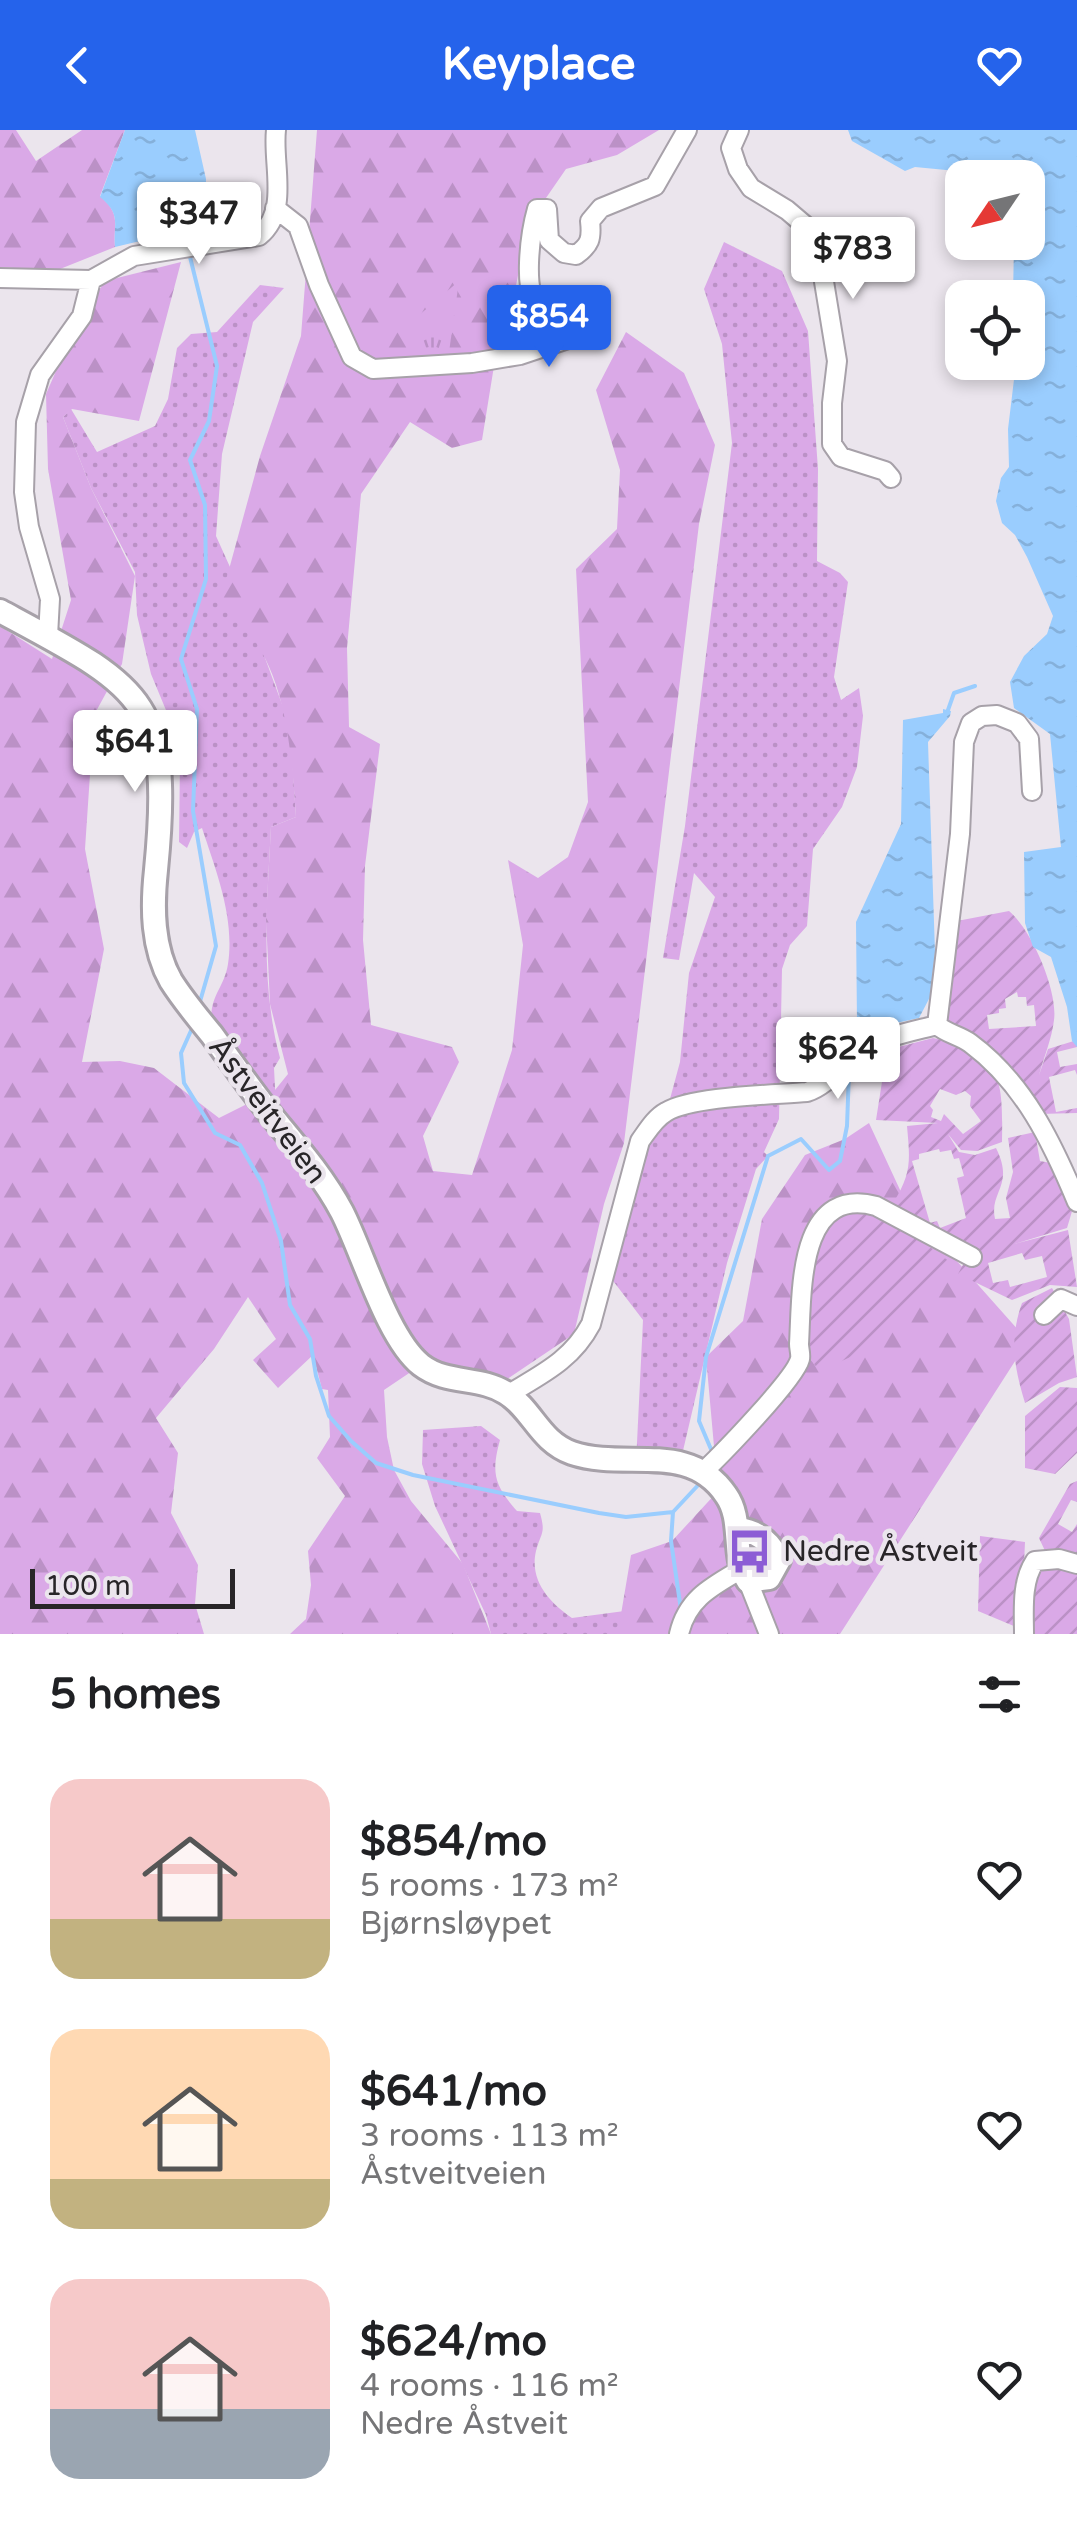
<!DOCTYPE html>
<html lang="en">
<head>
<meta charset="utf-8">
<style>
  body { margin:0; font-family:"Varela Round",sans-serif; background:#f2f2f2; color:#202124; height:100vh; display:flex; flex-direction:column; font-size:38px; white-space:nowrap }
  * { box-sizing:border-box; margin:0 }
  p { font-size:32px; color:#757577 }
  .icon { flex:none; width:55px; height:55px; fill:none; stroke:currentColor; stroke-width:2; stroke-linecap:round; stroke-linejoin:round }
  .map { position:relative; height:1504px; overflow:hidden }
  .panel { display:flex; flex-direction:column; background:#fff; flex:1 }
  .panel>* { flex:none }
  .needle { width:65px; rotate:235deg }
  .buttons { position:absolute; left:945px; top:30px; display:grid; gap:20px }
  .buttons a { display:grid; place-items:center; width:100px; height:100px; border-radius:20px; background:#fff; box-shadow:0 5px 15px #0003; font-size:50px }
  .scale { position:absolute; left:30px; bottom:25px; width:205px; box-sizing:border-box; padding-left:10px; border:5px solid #282528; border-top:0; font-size:28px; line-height:35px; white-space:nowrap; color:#282528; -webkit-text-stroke:8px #ebe5ed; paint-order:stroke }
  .price { position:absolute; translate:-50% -85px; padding:0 22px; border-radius:10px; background:#fff; color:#222; font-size:32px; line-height:65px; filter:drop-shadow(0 2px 5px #0008) }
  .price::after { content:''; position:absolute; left:50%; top:60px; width:30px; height:22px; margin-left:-15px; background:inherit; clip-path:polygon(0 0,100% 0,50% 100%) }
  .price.active { background:#2563eb; color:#fff }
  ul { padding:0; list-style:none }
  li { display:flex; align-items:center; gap:30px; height:250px; padding:0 50px }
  li span { display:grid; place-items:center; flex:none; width:280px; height:200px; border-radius:30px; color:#555 }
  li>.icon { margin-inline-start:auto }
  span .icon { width:120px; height:120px; fill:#fffc; stroke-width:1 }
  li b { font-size:42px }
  h2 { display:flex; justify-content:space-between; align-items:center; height:120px; padding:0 50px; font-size:42px }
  header { display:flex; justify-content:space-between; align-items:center; height:130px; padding:0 50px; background:#2563eb; color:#fff; font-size:45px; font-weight:700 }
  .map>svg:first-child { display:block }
  .grass { fill:url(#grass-dots) }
  .forest { fill:url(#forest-firs) }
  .park { fill:url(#park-tufts) }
  .garden { fill:url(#garden-furrows); fill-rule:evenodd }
  .water { fill:url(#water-ripples) }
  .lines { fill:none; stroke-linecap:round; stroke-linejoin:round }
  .stream { stroke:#9acdfe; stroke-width:4 }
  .street-casing { stroke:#a7a1a9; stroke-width:22 }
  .secondary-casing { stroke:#a7a1a9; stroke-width:28 }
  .street { stroke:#fff; stroke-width:18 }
  .secondary { stroke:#fff; stroke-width:22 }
  .labels { text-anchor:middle; stroke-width:9; stroke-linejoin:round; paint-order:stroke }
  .street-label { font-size:30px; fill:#282528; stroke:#ebe5ed }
  .poi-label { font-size:30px; fill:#282528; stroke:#ebe5ed; text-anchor:start }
</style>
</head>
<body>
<header><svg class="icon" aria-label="back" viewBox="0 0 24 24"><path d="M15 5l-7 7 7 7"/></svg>Keyplace<svg class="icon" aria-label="heart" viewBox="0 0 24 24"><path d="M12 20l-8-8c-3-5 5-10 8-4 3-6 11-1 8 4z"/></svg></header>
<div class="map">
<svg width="1077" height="1504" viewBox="0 0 1077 1504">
  <defs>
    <pattern id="grass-dots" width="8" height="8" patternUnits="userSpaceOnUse" patternTransform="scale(2.5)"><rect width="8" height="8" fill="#daa9e7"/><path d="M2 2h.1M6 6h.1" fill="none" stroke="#bb91c6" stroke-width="1.8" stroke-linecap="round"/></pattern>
    <pattern id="forest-firs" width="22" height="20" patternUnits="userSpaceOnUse" patternTransform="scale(2.5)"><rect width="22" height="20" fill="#daa9e7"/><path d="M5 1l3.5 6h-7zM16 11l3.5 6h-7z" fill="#bb91c6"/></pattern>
    <pattern id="park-tufts" width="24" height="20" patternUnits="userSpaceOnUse" patternTransform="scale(2.5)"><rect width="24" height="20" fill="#daa9e7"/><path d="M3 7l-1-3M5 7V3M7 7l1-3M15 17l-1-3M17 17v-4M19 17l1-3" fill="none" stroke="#bb91c6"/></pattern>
    <pattern id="garden-furrows" width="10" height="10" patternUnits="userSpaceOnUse" patternTransform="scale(2.5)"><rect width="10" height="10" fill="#daa9e7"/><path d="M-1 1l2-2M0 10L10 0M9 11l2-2" fill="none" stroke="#bb91c6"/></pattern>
    <pattern id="water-ripples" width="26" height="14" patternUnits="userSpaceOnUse" patternTransform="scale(2.5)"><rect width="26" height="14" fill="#9acdfe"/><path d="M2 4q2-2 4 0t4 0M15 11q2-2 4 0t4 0" fill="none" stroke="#85b0da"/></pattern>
  </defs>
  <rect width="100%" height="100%" fill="#ebe5ed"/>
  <path class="grass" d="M724,112L782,141L808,201L818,339L817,431L840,443L848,452L834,547L841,570L859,558L863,586L857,637L842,677L813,719L807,796L790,815L782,839L779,989L764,1022L768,1026L756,1039L727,1133L678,1342L636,1333L643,1190L604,1139L640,1011L667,980L680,932L689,843L715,767L694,743L679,830L663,828L685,696L732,313L722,214L704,159Z
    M260,155L284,158L253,192L222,324L216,406L239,457L290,596L296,687L271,697C267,773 260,854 280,928L274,938L276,977C263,962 217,915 213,899C206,868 224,860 228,834C235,788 216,741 202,698L194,702L187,718L179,712L180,631L168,585L151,544L137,485L135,442L91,358L63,287L71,279L97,322L155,296L168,269L177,218L191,204L217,202Z
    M481,1296L500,1310C491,1343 494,1355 517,1381L540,1383C546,1404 541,1402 536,1421C529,1451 550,1473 572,1488L632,1480L636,1504H491L486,1485L435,1376L422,1334L423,1300Z"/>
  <path class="forest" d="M0,0H16L36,31L82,0H125L100,66C122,85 113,93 115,117L55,141L0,137Z
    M317,0H659L617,25L566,39L528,94L513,171L526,227L494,236L482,310L452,318L410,292L361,364L347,518L349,597L380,614L365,736L363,810L371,895L452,917L459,932L423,1006L433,1041L472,1045L512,920L523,815L508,730L538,748L568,727L588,672L576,439L617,399L620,340L596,260L626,202L684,243L715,315L699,394L624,1013L604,1074L574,1204L503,1252L430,1229L384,1260L387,1307L394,1340L411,1371L463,1434L491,1504H290L306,1489L311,1455L308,1421L345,1366L317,1328L330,1307L328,1260L322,1259L313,1225L278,1258L253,1230L276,1209L248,1167L214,1219L156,1288L178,1323L171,1383L198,1435L195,1474L204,1504H0V496L52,529L71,470L48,339L46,264L73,202L105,151L181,132L139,291L72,279L63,287L91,358L135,446L122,534L94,585L85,719L104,819L82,932L120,931L154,938L219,988L275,960L288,944L270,874L266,789L271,697L296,687C292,629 287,548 248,502C239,492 229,484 219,476L260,326L301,206Z
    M869,993L907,1075L1028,1211L840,1504H622L618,1502L631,1425L672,1411L718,1361L706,1227L743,1191L762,1089L805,1025L845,1009Z"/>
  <path class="park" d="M459,151L449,222L424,217L406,204L411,192Z"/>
  <path class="garden" d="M1009,781C1032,800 1058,861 1054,890C1052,908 1044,927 1039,945L1048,919L1077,910V917L1057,922L1060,937L1077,934V945L1075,940L1049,947L1056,982L1077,978V983L1039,984L946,893L957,791ZM1017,862L1018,867H1026L1027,876L1034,875L1036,896L989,899L987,885L999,883V879L1006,878L1005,869Z
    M933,908C1003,924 1003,948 1002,1012L977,1021L961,1020L948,1004L959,1022L975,1025L996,1018C1015,1056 989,1061 995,1089L1010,1088L1006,1068L1013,1042L1008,1008L1035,1002L1040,1031L1056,1034L1073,1078L1067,1098L1014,1114L1068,1100L1077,1157L1050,1155L1012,1170L958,1144L972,1118L897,1085L893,1073C912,1043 910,1030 907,996L938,993L876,990L887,920ZM940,959L956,965L965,961L971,966L970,976L981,991L963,1004L944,984L941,991L931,987L933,980L930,976ZM939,1019L940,1022L951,1020L954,1029L959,1028L964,1046L957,1048L966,1088L940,1098L937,1091L930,1093L912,1031L919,1029V1024ZM1022,1123L1025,1130L1042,1126L1047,1147L1010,1157L1008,1150L993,1153L988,1133Z
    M880,1080L950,1132L939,1154L872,1217L820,1241L803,1221L811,1126L825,1084Z
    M1052,1158L1069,1189L1077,1247L1059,1253L1025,1273C1014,1236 1009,1210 1022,1173Z
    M1060,1257L1077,1258V1323L1055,1344L1025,1338V1286Z
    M1077,1351V1372L1071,1370L1058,1394L1072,1402L1077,1394V1427L1046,1423L1039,1408L1070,1354Z
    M980,1406L1025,1412L1021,1499L978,1481Z
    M1042,1435L1077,1437V1504H1031L1027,1468Z"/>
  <path class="water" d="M125,0H195L206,49L205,102L161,110L157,107L115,117C113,93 122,85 100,67Z
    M848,0H1077V917L1072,911L1067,877L1051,827L1033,817L1025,793L1024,722L1061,717L1050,604L1014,578L1010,552L1024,526L1047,504L1053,486L1027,427L1015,405L1002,393L996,371L1001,348L1009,337L1008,299L1016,233L1028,232V168L1013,167L1014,113L1028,112V48L915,37L905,41L852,11Z
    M943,579L951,581L950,586L928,612L935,822L930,867L919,888L873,898L857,894L856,792L901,694L903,590L943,583Z"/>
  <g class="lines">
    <path class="stream" d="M190,127L217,236L209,291L190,330L205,375L206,449L181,529L197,579L193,681L216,816L199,875
      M948,580L954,563L975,556
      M194,894L181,923L184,953L215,1003L240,1015L262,1053L281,1111L290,1175L310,1209L316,1246L329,1286L351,1311L376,1333L413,1345L599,1383L626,1387L673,1382L702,1351
      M855,906L857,894
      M713,1324L699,1291L706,1227L768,1026L801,1009L829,1040L840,1031L847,996L849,942
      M673,1382L671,1411L681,1480"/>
    <defs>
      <path id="street" d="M739,0L731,18L738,39L751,58L787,80L807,97L818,115L837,231L832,273V314L841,327L885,341L891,348
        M275,78L298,96L319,155L352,227L373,239L472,233L520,225L577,206L579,196C567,187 554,186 542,180C520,168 531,100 537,79H547L549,110L564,123L576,125C590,115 592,109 590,91L601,78L655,56L687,0
        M0,148L91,150L134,126L259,106C290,81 272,34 276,0
        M48,506L50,469L29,397L24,362L26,292L40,245L82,186L91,150
        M937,895C947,904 959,905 970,913C1024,953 1052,1012 1077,1072
        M1044,1185L1061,1169L1077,1176
        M509,1264C542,1244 572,1230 591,1194L640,1011C648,1000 655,988 666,982C693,966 772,965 807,962C828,955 841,935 859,922C881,907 910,902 937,895L960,704L964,612L971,593L982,586L997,585L1017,593L1029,609L1032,661
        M703,1342C721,1325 795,1249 800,1229C801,1224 799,1219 799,1214C802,1163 797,1055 876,1076L972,1127
        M748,1451L769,1504
        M679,1504C687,1469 711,1457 740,1440
        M1024,1504C1024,1480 1021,1452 1035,1431L1059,1429L1077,1434"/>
      <path id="secondary" d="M0,481C143,558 173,568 156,740C152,777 152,818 171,851C183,870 198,888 212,905C233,934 253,963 275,990C299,1019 324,1048 342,1082C363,1123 387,1208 421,1235C447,1255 480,1246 506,1263C533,1280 539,1311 572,1323C625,1341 689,1310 726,1365C744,1390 731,1426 748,1451L769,1448L779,1430C770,1412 758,1401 738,1399"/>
    </defs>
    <use href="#street" class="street-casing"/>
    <use href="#secondary" class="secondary-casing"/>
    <use href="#street" class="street"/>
    <use href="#secondary" class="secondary"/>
  </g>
  <defs>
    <symbol id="bus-bare" viewBox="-9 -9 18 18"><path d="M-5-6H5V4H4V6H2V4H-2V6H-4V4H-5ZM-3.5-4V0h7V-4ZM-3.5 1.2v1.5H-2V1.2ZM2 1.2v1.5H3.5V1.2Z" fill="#8c5cd5" stroke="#ebe5ed" stroke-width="2.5" paint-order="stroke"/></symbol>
  </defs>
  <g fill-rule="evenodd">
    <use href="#bus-bare" x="718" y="1390" width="63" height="63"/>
  </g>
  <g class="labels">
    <g class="street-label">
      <text transform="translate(268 980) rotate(53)" y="10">Åstveitveien</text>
    </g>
    <g class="poi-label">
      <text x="783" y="1431">Nedre Åstveit</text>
    </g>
  </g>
</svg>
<div class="buttons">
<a><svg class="needle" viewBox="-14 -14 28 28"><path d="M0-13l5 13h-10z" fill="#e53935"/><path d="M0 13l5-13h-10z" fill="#757577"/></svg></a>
<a><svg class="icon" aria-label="locate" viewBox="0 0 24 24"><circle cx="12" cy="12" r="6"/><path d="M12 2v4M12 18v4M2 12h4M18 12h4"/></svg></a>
</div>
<div class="scale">100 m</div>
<b class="price" style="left:199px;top:137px">$347</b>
<b class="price" style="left:853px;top:172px">$783</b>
<b class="price active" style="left:549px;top:240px">$854</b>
<b class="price" style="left:135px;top:665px">$641</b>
<b class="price" style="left:838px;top:972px">$624</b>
</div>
<section class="panel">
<h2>5 homes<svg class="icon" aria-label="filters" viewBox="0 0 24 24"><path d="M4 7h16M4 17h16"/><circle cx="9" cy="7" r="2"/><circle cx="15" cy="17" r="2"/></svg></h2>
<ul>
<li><span style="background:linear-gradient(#f6c9c9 70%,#c2b280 0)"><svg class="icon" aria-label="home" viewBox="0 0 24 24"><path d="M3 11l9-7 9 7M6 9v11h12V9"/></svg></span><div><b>$854/mo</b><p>5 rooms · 173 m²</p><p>Bjørnsløypet</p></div><svg class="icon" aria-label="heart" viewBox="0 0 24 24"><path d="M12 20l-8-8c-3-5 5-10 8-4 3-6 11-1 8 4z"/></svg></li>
<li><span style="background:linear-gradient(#ffd9b3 75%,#c2b280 0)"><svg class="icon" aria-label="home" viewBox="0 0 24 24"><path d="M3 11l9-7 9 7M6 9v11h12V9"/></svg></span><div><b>$641/mo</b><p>3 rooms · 113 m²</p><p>Åstveitveien</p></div><svg class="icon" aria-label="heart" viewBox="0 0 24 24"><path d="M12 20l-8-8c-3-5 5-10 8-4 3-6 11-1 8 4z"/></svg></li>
<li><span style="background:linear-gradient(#f6c9c9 65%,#9aa5b1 0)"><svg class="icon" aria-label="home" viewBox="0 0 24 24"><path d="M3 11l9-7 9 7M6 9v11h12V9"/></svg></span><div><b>$624/mo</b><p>4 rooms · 116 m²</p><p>Nedre Åstveit</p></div><svg class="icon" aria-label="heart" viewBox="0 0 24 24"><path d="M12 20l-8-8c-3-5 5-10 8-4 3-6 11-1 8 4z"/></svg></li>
</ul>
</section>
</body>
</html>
